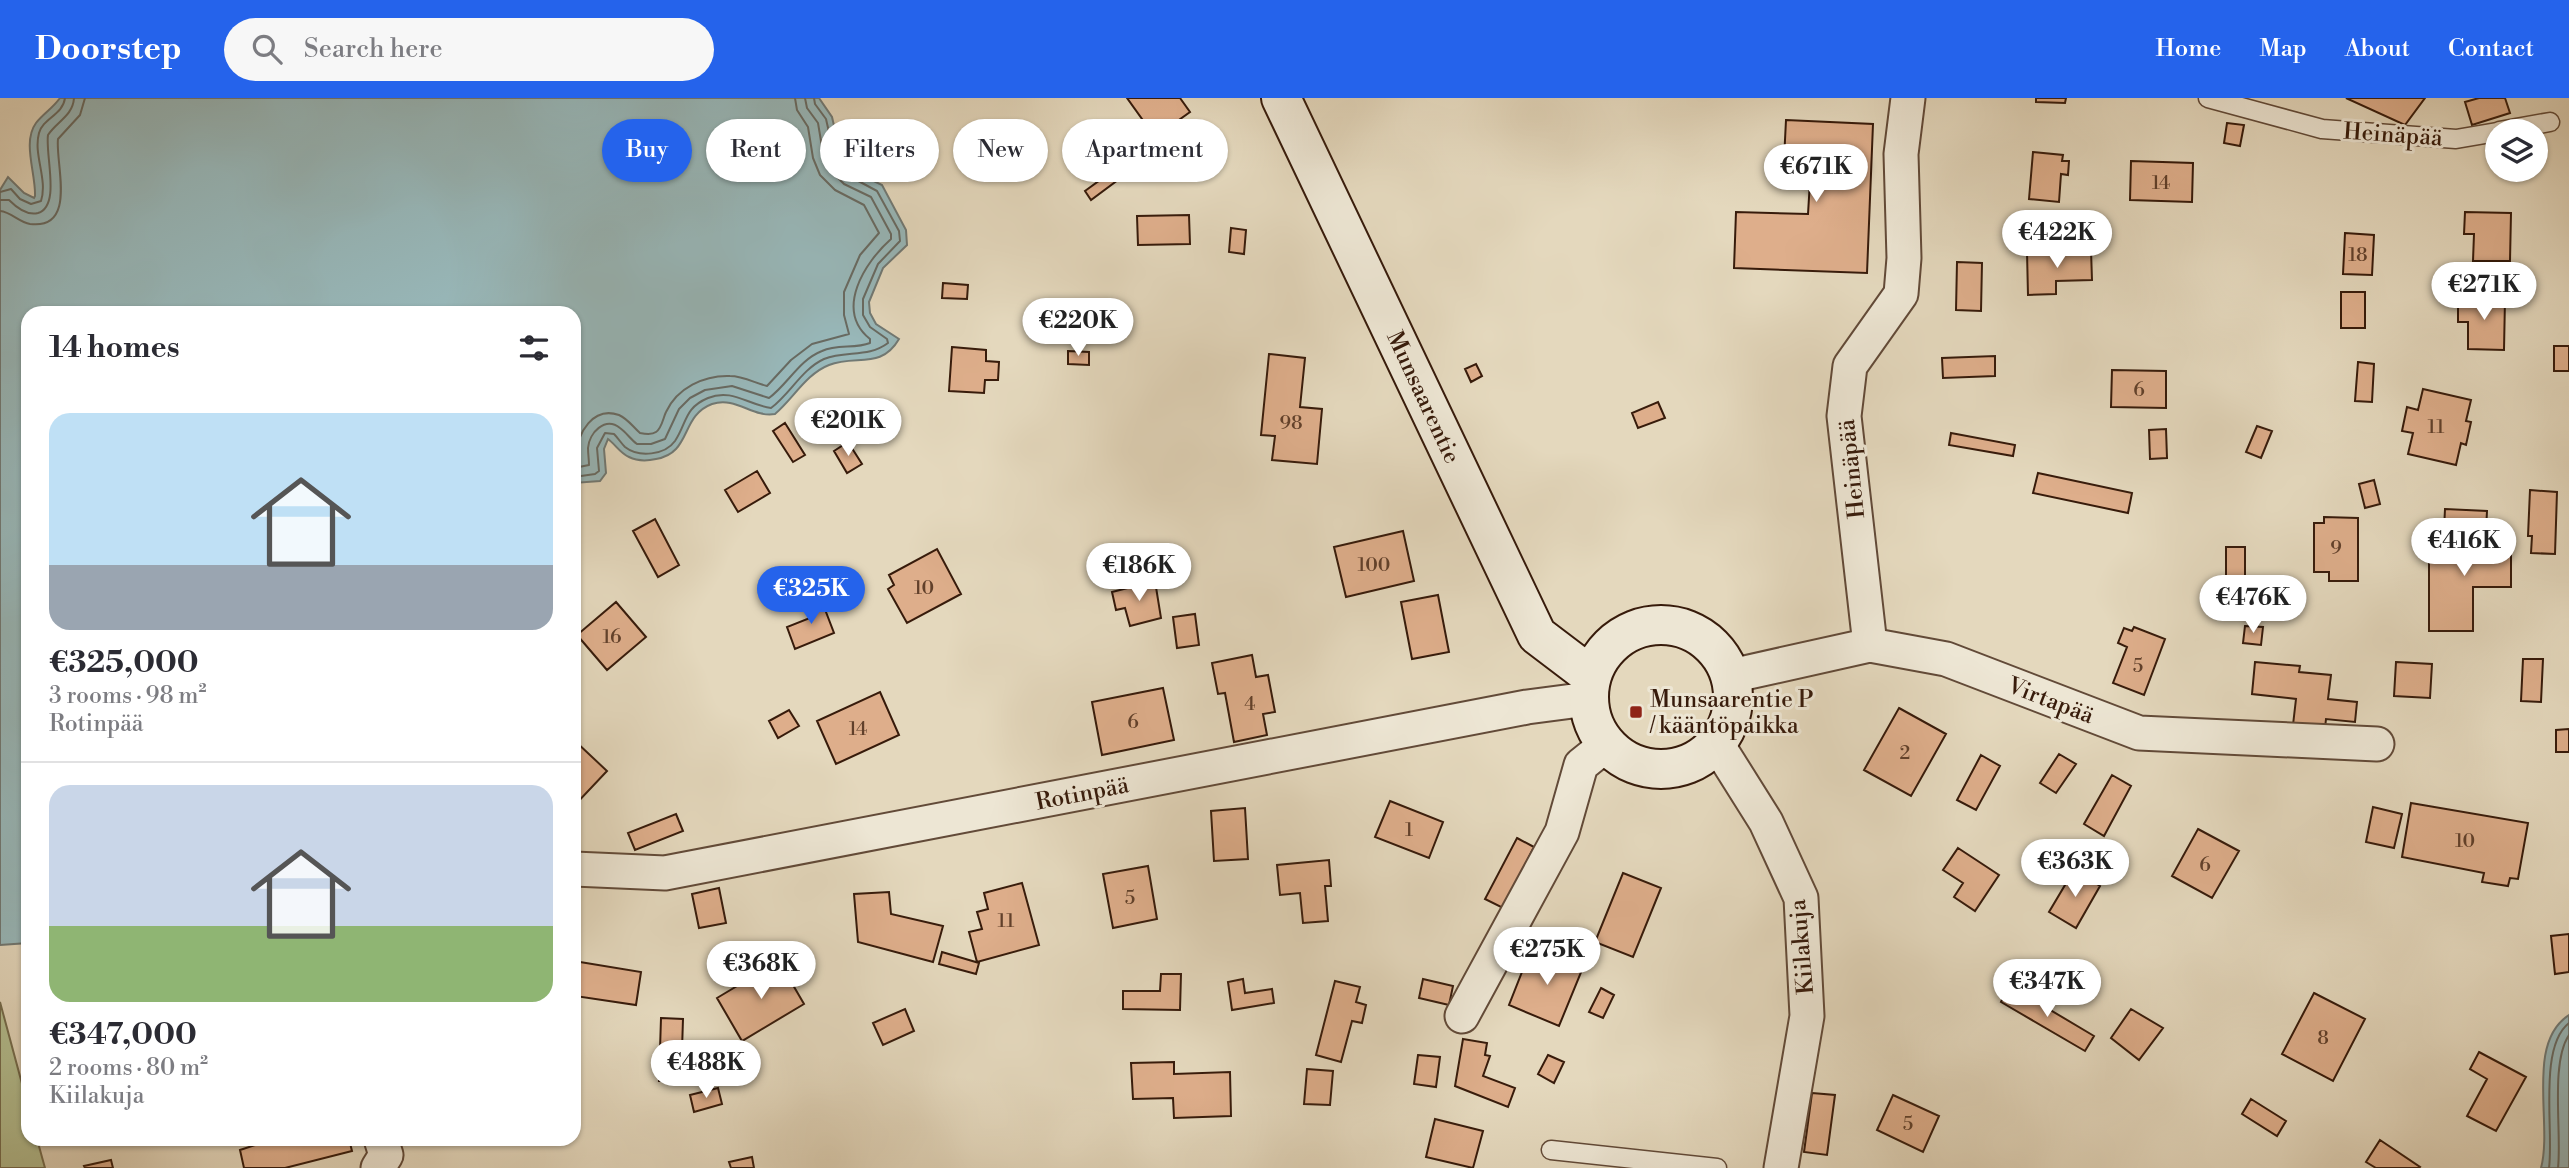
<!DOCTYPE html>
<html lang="en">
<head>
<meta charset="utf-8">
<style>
  body { margin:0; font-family:"Libre Bodoni",serif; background:#f7f7f7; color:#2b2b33; height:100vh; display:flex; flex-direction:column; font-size:26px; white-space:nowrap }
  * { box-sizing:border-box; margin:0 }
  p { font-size:23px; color:#7c7c81 }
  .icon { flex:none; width:38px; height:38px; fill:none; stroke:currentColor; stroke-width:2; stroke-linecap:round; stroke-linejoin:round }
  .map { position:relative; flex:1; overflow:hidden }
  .drawer { position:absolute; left:21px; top:208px; width:560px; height:840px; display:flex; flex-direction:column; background:#fff; border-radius:21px; box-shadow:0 2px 5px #0004 }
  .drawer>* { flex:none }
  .hud { position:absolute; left:602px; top:21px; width:665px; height:63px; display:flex; gap:14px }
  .tools { position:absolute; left:2485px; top:21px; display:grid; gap:14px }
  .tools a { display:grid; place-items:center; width:63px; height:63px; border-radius:50%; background:#fff; box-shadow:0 2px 5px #0004; font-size:35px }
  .price { position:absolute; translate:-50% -60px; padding:0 16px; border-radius:24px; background:#fff; color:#222; font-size:23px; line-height:46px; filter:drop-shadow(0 2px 4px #0008) }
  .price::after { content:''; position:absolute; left:50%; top:42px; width:21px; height:16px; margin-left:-10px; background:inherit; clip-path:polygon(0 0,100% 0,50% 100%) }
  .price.on { background:#2563eb; color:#fff }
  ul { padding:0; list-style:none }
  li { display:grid; align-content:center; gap:14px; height:371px; padding:0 28px }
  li+li { border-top:2px solid #e1e1e2 }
  li span { display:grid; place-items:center; height:217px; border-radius:21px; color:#555 }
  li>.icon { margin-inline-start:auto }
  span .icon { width:126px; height:126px; fill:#fffc; stroke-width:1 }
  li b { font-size:30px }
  h2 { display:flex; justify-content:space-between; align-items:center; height:84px; padding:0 28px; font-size:30px }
  .pill { padding:0 24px; border-radius:32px; background:#fff; box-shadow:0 2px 5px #0004; font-size:24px; line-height:63px }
  .pill.on { background:#2563eb; color:#fff }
  header { display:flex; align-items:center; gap:42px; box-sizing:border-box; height:98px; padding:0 35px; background:#2563eb; color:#fff }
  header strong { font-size:33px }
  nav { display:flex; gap:38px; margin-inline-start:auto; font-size:24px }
  .search { width:490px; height:63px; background:#f7f7f7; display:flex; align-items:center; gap:18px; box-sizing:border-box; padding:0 24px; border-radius:38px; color:#7c7c81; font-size:26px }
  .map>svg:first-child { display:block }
  .green { fill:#b4bf91; stroke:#766d4e; stroke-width:2 }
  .water { fill:#98b8ba; stroke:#717974; stroke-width:2 }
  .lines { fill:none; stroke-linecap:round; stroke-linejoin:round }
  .shore { stroke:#686a62; stroke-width:2 }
  .building { fill:#deae8b; stroke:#371b0b; stroke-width:2 }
  .lane-casing { stroke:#624a38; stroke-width:21 }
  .street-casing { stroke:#624a38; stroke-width:37 }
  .secondary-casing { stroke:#371b0b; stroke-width:42 }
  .lane { stroke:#ede6d4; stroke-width:18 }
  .street { stroke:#ede6d4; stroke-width:33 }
  .secondary { stroke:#ede6d4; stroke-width:38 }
  .poi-dot { fill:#8f2418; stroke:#ede6d4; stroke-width:2.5 }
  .labels { text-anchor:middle; stroke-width:6; stroke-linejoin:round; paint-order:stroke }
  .number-label { font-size:19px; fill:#61402b }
  .street-label { font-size:23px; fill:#371b0b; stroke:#ede6d4 }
  .poi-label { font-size:23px; fill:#371b0b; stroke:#ede6d4; text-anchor:start }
</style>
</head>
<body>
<header>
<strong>Doorstep</strong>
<div class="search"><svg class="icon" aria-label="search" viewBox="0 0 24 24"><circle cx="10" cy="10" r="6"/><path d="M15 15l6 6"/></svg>Search here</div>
<nav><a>Home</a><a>Map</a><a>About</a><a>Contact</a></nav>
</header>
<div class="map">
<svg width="2569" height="1070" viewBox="0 0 2569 1070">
  <rect width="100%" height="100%" fill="#e4d8bd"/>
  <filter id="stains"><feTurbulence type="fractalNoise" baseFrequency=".00286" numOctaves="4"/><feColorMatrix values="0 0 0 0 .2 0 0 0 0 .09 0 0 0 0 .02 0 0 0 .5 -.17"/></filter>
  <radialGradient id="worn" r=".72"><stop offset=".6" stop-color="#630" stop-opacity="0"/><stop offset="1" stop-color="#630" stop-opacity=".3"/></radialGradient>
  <path class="green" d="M0,904L28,1008V1041H37L45,1070H0Z"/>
  <path class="water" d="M60,0H819L832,19L842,62L853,73L882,87L906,132L907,147L883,170L869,204L870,215L876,226L899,241C881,272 856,256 829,267C806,276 793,301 775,316C753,320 736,298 712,306C680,318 692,355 656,361C647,363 637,363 629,359C620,355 615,346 608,341L604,351L606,375L600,383L574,385V215H28V845L0,847V92L8,79L24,95L34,100L35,98C36,76 22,44 36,25C43,16 53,10 60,0Z
    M2569,917V1070H2541C2553,1026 2525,945 2569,917Z"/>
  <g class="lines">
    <path class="shore" d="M0,94L11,91L20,101L31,106L41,103C48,81 33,57 39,35C43,20 63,17 65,0
      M0,102H9C16,109 27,118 38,115C61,108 45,57 48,37C56,24 73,18 74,0
      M0,113C11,114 19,124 30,126C78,132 55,65 58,41L80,17L85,0
      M574,359L577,357C577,335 593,308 619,317C628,321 633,329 640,335C645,336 652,337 656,334C662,330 663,320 666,314C677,290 704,277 730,278C743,278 755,285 767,288L791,262L812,246L849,236L844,217V194L860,157L879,135L864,107L835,92L820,77L813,60L808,29L797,12L795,0
      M574,370L589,367C589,362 588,356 588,350C589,335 605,318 620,330C627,335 630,341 637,346H651L665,341L679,311L690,300L705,292L732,288L769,300C788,286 799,262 822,253C837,246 855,251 870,245V241C834,212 865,164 891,141V136L871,99L844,86L829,71L823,55L818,25L807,10L805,0
      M574,379L595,376L599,373L597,350L605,335L614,336C618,340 621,345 625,349C639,360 665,357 675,343C687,325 684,310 708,300C732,290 748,307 771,310C790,296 802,271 824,261C846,252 868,260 888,245L887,241L870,229L863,217V201L878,166L900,143L899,133L877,93L849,78L836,65L826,21L815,6L814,0
      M2549,1070C2554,1033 2538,949 2569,925
      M2558,1070C2562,1035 2550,965 2569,937"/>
  </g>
  <path class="building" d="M1127,0H1180L1190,14L1155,39Z
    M2036,0H2066L2065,5L2036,4Z
    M2346,0H2425L2405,27Z
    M2479,0H2505L2510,15L2472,27L2465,4Z
    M1786,22L1873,26L1867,175L1734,170L1736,114L1808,116L1810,83L1783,82Z
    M2227,25L2244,27L2240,48L2224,45Z
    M1120,51L1134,70L1091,102L1085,93L1100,82L1089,68L1106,56L1108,60Z
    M2033,54L2063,57L2062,63H2069L2068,77L2061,76L2059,104L2029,101Z
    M2131,63L2193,65L2192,104L2130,102Z
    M2465,114L2511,115L2510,163H2473L2474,136H2464Z
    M1189,117L1190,146L1138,147L1137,118Z
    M1231,130L1246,132L1244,156L1229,154Z
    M2345,135L2374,137L2372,177L2343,176Z
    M2091,152L2092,182L2056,183V196L2028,197L2027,154Z
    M1957,164L1982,165L1981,213L1956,212Z
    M943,185L968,187L967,201L942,200Z
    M2341,194H2365V230H2341Z
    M2458,199L2505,201L2504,252L2468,251V224H2458Z
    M2554,248H2569V273H2554Z
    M952,249L986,252V263L999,264L998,282H985L984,295L949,293Z
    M1068,253L1089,254V267L1068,266Z
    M1269,256L1305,260L1300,309L1322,311L1317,366L1272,362L1275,338L1261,337Z
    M1995,258V278L1943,280L1942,260Z
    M2358,264L2374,266L2372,304L2355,303Z
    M1476,266L1482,278L1471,284L1465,271Z
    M2112,272L2166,273V310L2111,309Z
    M2423,291L2471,302L2466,323L2471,324L2466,347L2461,345L2456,367L2408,356L2413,335L2402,333L2407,309L2418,312Z
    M1658,304L1665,320L1638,330L1632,315Z
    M785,325L805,357L793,364L773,333Z
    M2257,328L2272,333L2261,360L2246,354Z
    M2166,331L2167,360L2150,361L2149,332Z
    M1951,335L2015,347L2013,358L1949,347Z
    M848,344L862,366L847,375L834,353Z
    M757,373L770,395L738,414L725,392Z
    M2038,375L2132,395L2128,415L2033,395Z
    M2374,382L2380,406L2365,410L2359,386Z
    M2530,392L2557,394L2555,456L2531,455L2532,438H2528Z
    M2445,411L2487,413L2486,433L2444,432Z
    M2324,419L2358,420V483H2329V474H2314V425H2324Z
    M655,421L679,467L658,479L633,433Z
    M1403,433L1414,483L1346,499L1334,449Z
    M2429,441H2511V489H2473V533H2429Z
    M2226,449H2245V480H2226Z
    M937,451L961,496L907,525L888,491L894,487L889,477Z
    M1155,483L1161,520L1130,528L1125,510L1116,512L1112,494Z
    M1438,497L1449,554L1412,561L1401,504Z
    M821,501L834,535L795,551L787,529L810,520L805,507Z
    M616,504L646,539L607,572L577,537Z
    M1195,516L1199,547L1177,550L1173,519Z
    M2245,528L2263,529L2261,547L2243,545Z
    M2134,529L2165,541L2144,597L2113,585L2127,549L2118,545L2124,530L2132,533Z
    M1252,557L1256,579L1268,577L1275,614L1263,616L1267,637L1234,644L1225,595L1218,596L1212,565Z
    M2523,561H2543L2541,604L2521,603Z
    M2255,564L2300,568L2299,574L2331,577L2328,601L2357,604L2355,624L2326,621L2325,630L2293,627L2296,601L2252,596Z
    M2396,564L2432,566L2430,600L2394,598Z
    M1163,590L1174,642L1102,657L1092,604Z
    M880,594L899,637L836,666L817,623Z
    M1899,610L1946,636L1911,698L1864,672Z
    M789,612L799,628L778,640L769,623Z
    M2569,631V654H2556V632Z
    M574,642L607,673L574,708Z
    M2059,656L2076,666L2056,695L2040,685Z
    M1981,657L2000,668L1976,712L1957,702Z
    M2112,677L2131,688L2104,738L2084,726Z
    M1390,703L1443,724L1429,760L1375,739Z
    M2411,705L2528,725L2518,781L2510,780L2508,788L2482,784L2484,775L2402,759Z
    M2373,709L2402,716L2394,750L2366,744Z
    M1245,710L1248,761L1214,763L1211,713Z
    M676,716L683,733L635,752L628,735Z
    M2198,731L2239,753L2212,800L2172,778Z
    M1517,740L1534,749L1503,810L1485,801Z
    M1958,750L1999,777L1975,813L1954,799L1963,785L1943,772Z
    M1329,762L1331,788H1325L1328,823L1303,825L1300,795L1280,797L1277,767Z
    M1148,768L1157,821L1113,830L1103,776Z
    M2074,772L2100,788L2076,830L2049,814Z
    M1623,775L1661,790L1633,859L1595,844Z
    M1022,785L1039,847L977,864L969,834L982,831L977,814L988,811L984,795Z
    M719,790L726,825L699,830L692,796Z
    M889,794L891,816L943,828L933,864L858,844L854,796Z
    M2569,836V874L2555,876L2551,838Z
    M1542,849L1584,867L1559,928L1509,907L1524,869L1532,873Z
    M942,854L979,865L976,876L939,866Z
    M779,863L804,906L742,943L717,900Z
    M580,864L641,874L636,907L575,898Z
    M1161,876H1181L1180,912L1123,911V893H1160Z
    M1243,881L1245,895L1272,891L1274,905L1232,912L1228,884Z
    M1423,881L1453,888L1449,907L1419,900Z
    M1335,883L1360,889L1356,904L1366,907L1362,925L1352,923L1341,964L1316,957Z
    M2010,888L2094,938L2085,953L2001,904Z
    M1601,890L1614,897L1603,920L1589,914Z
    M2314,895L2365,921L2333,983L2282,956Z
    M905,911L914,933L883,947L873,925Z
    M2131,911L2163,930L2139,962L2111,940Z
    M661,920L683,921L681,983H659Z
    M1463,941L1487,945L1485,957L1490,958L1483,978L1515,990L1508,1009L1455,988Z
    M2479,954L2526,979L2496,1033L2467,1018L2487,981L2470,971Z
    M1418,957L1440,959L1436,989L1414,986Z
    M1548,957L1564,964L1554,985L1538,976Z
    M1174,964V976L1230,974L1231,1018L1174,1020L1173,1000L1133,1001L1131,965Z
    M1307,971L1333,973L1330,1007L1304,1006Z
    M718,990L722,1006L694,1014L690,997Z
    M1812,995L1835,997L1827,1057L1804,1054Z
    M1893,997L1939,1018L1923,1054L1877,1032Z
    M2251,1001L2286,1023L2277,1038L2242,1016Z
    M1435,1021L1483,1033L1473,1070L1426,1059Z
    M274,1041H349L352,1053L285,1070H244L240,1052Z
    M2380,1042L2420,1069L2419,1070H2376L2366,1064Z
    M752,1059L754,1070H731L729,1064Z
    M111,1062L113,1070H85L84,1068Z"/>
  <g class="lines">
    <defs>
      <path id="lane" d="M2208,0L2322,31L2456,41L2497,34
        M2499,33L2550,24
        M1551,1052L1717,1070"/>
      <path id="street" d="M1870,547L1844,318L1850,268L1901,196L1904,160L1901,56L1908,0
        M1731,578L1870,547L1946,561L2139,635L2377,646
        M1717,646L1766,724L1801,800L1807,918L1781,1070
        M574,771L665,775L1527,609L1588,601
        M1462,918L1562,734L1581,667L1606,647
        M378,1070L386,1057L381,1041"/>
      <path id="secondary" d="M1281,0L1537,537L1591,578
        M1589 599a72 72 0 1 1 144 0a72 72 0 1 1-144 0Z"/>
    </defs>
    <use href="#lane" class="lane-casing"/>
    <use href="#street" class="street-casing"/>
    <use href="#secondary" class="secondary-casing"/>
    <use href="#lane" class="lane"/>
    <use href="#street" class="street"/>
    <use href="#secondary" class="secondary"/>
  </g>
  <rect class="poi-dot" x="1629" y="607" width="14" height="14" rx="3.5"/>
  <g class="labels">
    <g class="number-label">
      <text x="2161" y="91">14</text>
      <text x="2358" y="163">18</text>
      <text x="2139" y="298">6</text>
      <text x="1291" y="331">98</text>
      <text x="2436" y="335">11</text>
      <text x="2336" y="456">9</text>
      <text x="1374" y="473">100</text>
      <text x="924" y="496">10</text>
      <text x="612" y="545">16</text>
      <text x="2138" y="574">5</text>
      <text x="1250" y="612">4</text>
      <text x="1133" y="630">6</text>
      <text x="858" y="637">14</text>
      <text x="1905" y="661">2</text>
      <text x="1409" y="738">1</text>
      <text x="2465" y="749">10</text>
      <text x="2205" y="773">6</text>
      <text x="1130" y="806">5</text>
      <text x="1006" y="829">11</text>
      <text x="2323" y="946">8</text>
      <text x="1908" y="1032">5</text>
    </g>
    <g class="street-label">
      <text transform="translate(2393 36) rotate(4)" y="8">Heinäpää</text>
      <text transform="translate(1424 299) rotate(65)" y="8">Munsaarentie</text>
      <text transform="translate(1851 371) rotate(-96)" y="8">Heinäpää</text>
      <text transform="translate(2051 602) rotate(21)" y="8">Virtapää</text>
      <text transform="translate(1082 695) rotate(-11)" y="8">Rotinpää</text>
      <text transform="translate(1801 849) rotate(-95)" y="8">Kiilakuja</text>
    </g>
    <g class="poi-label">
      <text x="1650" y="609">Munsaarentie P<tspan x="1650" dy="26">/ kääntöpaikka</tspan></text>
    </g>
  </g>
  <rect width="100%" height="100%" filter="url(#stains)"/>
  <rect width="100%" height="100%" fill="url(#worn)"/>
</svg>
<div class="tools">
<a><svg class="icon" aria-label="layers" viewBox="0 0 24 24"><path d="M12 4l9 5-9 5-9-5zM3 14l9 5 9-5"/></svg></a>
</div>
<b class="price" style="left:1816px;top:106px">€671K</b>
<b class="price" style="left:2057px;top:172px">€422K</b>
<b class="price" style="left:2484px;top:224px">€271K</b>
<b class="price" style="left:1078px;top:260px">€220K</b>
<b class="price" style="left:848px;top:360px">€201K</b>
<b class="price" style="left:2464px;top:480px">€416K</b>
<b class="price" style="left:1139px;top:505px">€186K</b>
<b class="price on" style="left:811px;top:528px">€325K</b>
<b class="price" style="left:2253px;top:537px">€476K</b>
<b class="price" style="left:2075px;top:801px">€363K</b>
<b class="price" style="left:1547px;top:889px">€275K</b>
<b class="price" style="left:761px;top:903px">€368K</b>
<b class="price" style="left:2047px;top:921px">€347K</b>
<b class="price" style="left:706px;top:1002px">€488K</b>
<div class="hud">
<a class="pill on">Buy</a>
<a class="pill">Rent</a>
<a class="pill">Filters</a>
<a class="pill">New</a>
<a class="pill">Apartment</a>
</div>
<section class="drawer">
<h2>14 homes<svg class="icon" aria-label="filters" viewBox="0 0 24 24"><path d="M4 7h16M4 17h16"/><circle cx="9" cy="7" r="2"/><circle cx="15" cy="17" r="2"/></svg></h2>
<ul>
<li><span style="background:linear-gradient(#bfe0f5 70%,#9aa5b1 0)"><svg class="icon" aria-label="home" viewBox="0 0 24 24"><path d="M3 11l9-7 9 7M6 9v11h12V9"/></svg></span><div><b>€325,000</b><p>3 rooms · 98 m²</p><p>Rotinpää</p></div></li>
<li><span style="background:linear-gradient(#c9d6e8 65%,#8fb573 0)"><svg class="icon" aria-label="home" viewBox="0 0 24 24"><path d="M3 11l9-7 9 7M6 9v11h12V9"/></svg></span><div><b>€347,000</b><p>2 rooms · 80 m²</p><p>Kiilakuja</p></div></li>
</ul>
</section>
</div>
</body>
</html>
